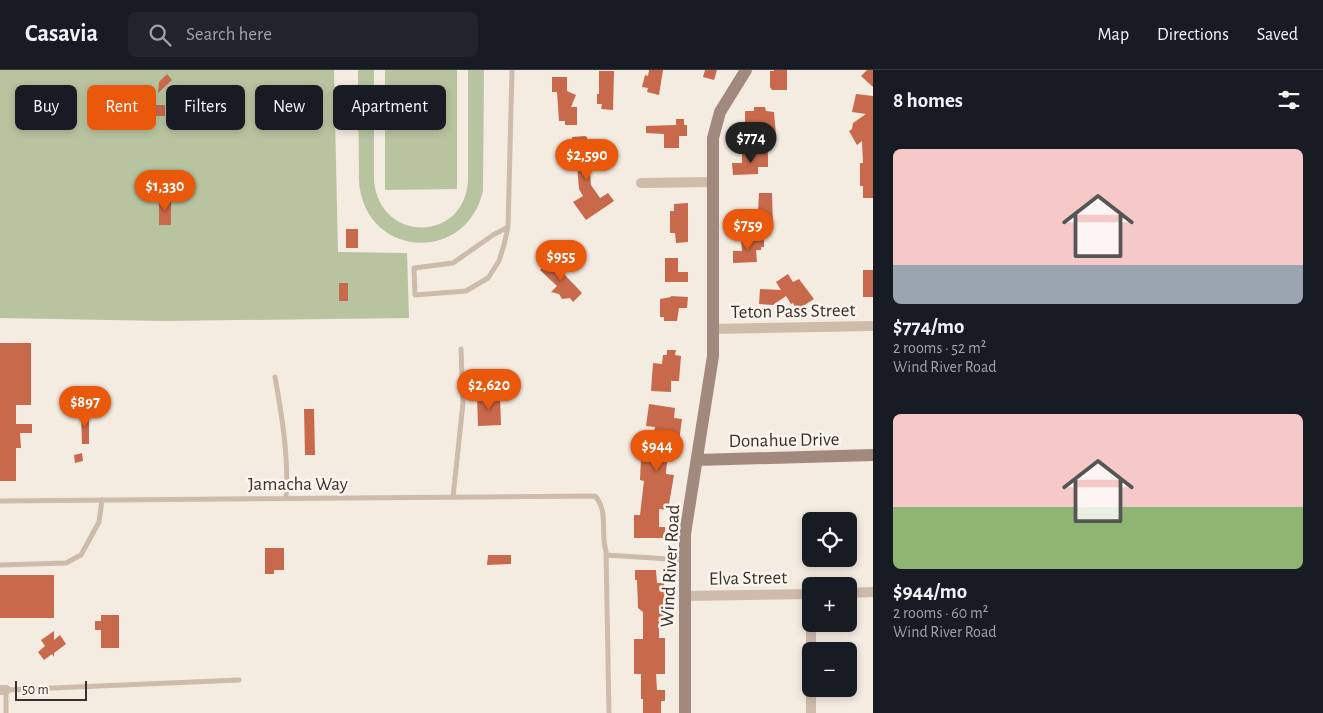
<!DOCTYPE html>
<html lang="en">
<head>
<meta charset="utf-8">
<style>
  body { margin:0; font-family:"Alegreya Sans",sans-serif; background:#20242c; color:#f1f3f6; height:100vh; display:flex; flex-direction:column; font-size:19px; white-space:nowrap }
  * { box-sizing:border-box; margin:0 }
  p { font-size:16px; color:#9ea1a6 }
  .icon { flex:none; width:28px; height:28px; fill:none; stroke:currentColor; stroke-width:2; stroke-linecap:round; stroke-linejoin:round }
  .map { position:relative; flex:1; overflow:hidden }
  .side { display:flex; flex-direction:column; background:#171b24; width:450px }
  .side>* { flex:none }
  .guide { position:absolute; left:15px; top:15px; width:475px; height:45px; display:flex; gap:10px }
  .buttons { position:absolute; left:802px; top:442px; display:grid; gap:10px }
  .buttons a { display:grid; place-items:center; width:55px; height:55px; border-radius:8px; background:#171b24; box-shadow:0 2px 8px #0003; font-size:25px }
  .scale { position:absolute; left:15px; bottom:12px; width:72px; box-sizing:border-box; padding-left:5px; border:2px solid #3b302b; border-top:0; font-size:14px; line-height:18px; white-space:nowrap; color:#3b302b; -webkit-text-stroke:4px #fbf5ee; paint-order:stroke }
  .price { position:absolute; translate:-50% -42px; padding:0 11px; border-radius:18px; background:#ea580c; color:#fff; font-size:16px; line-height:32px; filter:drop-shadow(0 1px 2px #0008) }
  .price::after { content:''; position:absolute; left:50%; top:30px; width:15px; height:11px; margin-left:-8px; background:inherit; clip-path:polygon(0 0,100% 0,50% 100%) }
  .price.active { background:#222; color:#fff }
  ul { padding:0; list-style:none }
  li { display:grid; align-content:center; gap:10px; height:265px; padding:0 20px }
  li span { display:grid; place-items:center; height:155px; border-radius:8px; color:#555 }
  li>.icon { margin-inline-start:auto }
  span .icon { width:90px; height:90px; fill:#fffc; stroke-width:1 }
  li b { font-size:21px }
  h2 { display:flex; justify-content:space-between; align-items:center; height:60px; padding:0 20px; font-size:21px }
  .tag { padding:0 18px; border-radius:8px; background:#171b24; box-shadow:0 2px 8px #0003; font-size:18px; line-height:45px }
  .tag.active { background:#ea580c; color:#fff }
  header { display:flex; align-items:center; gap:30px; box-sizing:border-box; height:70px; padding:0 25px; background:#171b24; border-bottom:1px solid #363941 }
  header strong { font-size:24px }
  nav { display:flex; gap:28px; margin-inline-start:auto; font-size:18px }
  .search { width:350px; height:45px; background:#20242c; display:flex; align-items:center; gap:12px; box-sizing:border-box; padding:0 18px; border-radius:8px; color:#9ea1a6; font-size:19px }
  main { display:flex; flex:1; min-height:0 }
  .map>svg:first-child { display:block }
  .green { fill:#b8c4a0 }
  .building { fill:#c8694b }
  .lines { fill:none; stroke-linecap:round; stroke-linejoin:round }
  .lane { stroke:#cdbbac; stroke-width:5 }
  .street { stroke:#cdbbac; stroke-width:10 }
  .secondary { stroke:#a18a7d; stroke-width:12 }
  .labels { text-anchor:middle; stroke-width:5; stroke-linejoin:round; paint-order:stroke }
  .street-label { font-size:19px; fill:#3b302b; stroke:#fbf5ee }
</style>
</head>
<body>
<header>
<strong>Casavia</strong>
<div class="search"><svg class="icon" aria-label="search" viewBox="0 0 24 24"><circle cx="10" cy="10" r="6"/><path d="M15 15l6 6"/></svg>Search here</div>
<nav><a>Map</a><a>Directions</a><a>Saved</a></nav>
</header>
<main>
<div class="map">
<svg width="873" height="643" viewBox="0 0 873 643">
  <rect width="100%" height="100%" fill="#f4ebe1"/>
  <path class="green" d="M0,0H334L338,182L407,183L409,248L164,251L0,248Z
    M358,0H374V111C380,173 464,173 468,111V0H484L483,121C466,195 364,188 359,111Z
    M385,0H457V119L385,120Z"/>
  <path class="building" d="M649,0H663L659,25L647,22L648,18L642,17L645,5L648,6Z
    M705,0H717L714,10L703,7Z
    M774,0H787V20H772L770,17V1H774Z
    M867,0H873V17L861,6Z
    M599,1H614L613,40L601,39L602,34H597V24H599Z
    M167,4L172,10L158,23L159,12Z
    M552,7H567V21L576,25L571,37H577V55H565V51H559L557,22H552Z
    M856,24L873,26V128H863V116H860V93H863L862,71L857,75L849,61L852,59L853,53L866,44L852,42Z
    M145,35H165V46H145Z
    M754,37H765L766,41L774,42L776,65H755V52H745V41H754Z
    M676,49H684V55H687V66H679V78H664V64L646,63V56L676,55Z
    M585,66L587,67L591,115L600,128L608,123L614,131L586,150L573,132L583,126L579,119L577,95H574L572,67Z
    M768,82V97H758V104L733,105L732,93H742V83Z
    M759,123H772L773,155H750V145L758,144Z
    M159,128H171V155H159Z
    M688,133V172L676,173L675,163H670V141H674V134Z
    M346,159H358V178H346Z
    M764,169V177H761V180H756L757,192L733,193V181H742L741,170Z
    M665,188H678V202H688V212H665Z
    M551,189L562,200L564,204L582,223L573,232L570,228L562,229L559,224L551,222L557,216L540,200Z
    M863,200H873V227H863Z
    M788,204L793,212L799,209L814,229L797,240L793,233L791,234L786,226L773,235L759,234L760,219L781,220L776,212Z
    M339,213H348V231H339Z
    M671,226L688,227L687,238H679L677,251H664V247H660V229L671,227Z
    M0,273H31V335H16V354H32V363H20L21,378H16V411H0Z
    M667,280H676L675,285L681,286L679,311H671V322L651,321L653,293L662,294L663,285H667Z
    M477,326H500L501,355L478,356Z
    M649,334L675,338L674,348L682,349L677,387L668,385L666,401V404L674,405L668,440L659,439V457H665V468H634V445H640L644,411L640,410L641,388H649L655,357L646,356Z
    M304,339H314L315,385H305Z
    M81,343H89V374H82Z
    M82,383L83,391L75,393L74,385Z
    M265,478H284V500H274V504H265Z
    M488,485H511V494L487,495Z
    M635,500H656L657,513H664L665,550H659V568H665V604H656L657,620H665V631H661V643H643V629H641V604H634V569H643V542L638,538L637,510H635Z
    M0,505H54V548H0Z
    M101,545H119V578H101V560H95V551H101Z
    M54,561V570L60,565L66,574L54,583V587L52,584L44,590L38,582L45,576L41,570Z"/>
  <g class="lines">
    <path class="lane" d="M508,157L493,165L453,193L414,198L415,225L466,221L488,208L499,191L504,175L508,157L512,0
      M275,307C282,346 289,389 286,428
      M453,427L463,333L461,279
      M0,431L595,426C609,441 600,463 606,481L609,643
      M606,485L685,490
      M0,495L66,493L81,485L99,452L102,430
      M6,643V620L239,610"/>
    <path class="street" d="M641,113L713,112
      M713,259L873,256
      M849,523L873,522
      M685,526L811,524
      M811,581V554
      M0,620H6
      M811,643V619"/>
    <path class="secondary" d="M697,390L873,385
      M685,643V464L713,286V68L720,42L746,0"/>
  </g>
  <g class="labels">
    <g class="street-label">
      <text transform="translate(793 240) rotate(-1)" y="7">Teton Pass Street</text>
      <text transform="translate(784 369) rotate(-1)" y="7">Donahue Drive</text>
      <text x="298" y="420">Jamacha Way</text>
      <text transform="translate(669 496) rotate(-87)" y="7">Wind River Road</text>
      <text transform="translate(748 507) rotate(-1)" y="7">Elva Street</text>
    </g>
  </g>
</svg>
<div class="buttons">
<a><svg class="icon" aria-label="locate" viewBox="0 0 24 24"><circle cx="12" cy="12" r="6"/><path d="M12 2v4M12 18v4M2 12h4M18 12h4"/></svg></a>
<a>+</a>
<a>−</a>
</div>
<div class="scale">50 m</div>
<b class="price active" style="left:751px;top:94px">$774</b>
<b class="price" style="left:587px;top:111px">$2,590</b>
<b class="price" style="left:165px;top:142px">$1,330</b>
<b class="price" style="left:748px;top:181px">$759</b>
<b class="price" style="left:561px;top:212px">$955</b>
<b class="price" style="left:489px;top:341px">$2,620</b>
<b class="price" style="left:85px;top:358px">$897</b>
<b class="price" style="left:657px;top:402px">$944</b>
<div class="guide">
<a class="tag">Buy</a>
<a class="tag active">Rent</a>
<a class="tag">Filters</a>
<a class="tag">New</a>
<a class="tag">Apartment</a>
</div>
</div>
<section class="side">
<h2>8 homes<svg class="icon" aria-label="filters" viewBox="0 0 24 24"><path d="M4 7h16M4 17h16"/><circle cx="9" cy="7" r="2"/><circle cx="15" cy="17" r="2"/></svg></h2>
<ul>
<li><span style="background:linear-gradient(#f6c9c9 75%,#9aa5b1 0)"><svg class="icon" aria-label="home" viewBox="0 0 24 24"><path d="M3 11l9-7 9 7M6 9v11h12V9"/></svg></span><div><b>$774/mo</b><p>2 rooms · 52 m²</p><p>Wind River Road</p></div></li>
<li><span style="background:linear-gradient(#f6c9c9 60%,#8fb573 0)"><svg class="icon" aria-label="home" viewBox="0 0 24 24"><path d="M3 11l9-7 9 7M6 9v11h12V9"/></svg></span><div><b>$944/mo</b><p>2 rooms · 60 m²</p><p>Wind River Road</p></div></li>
</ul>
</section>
</main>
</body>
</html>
